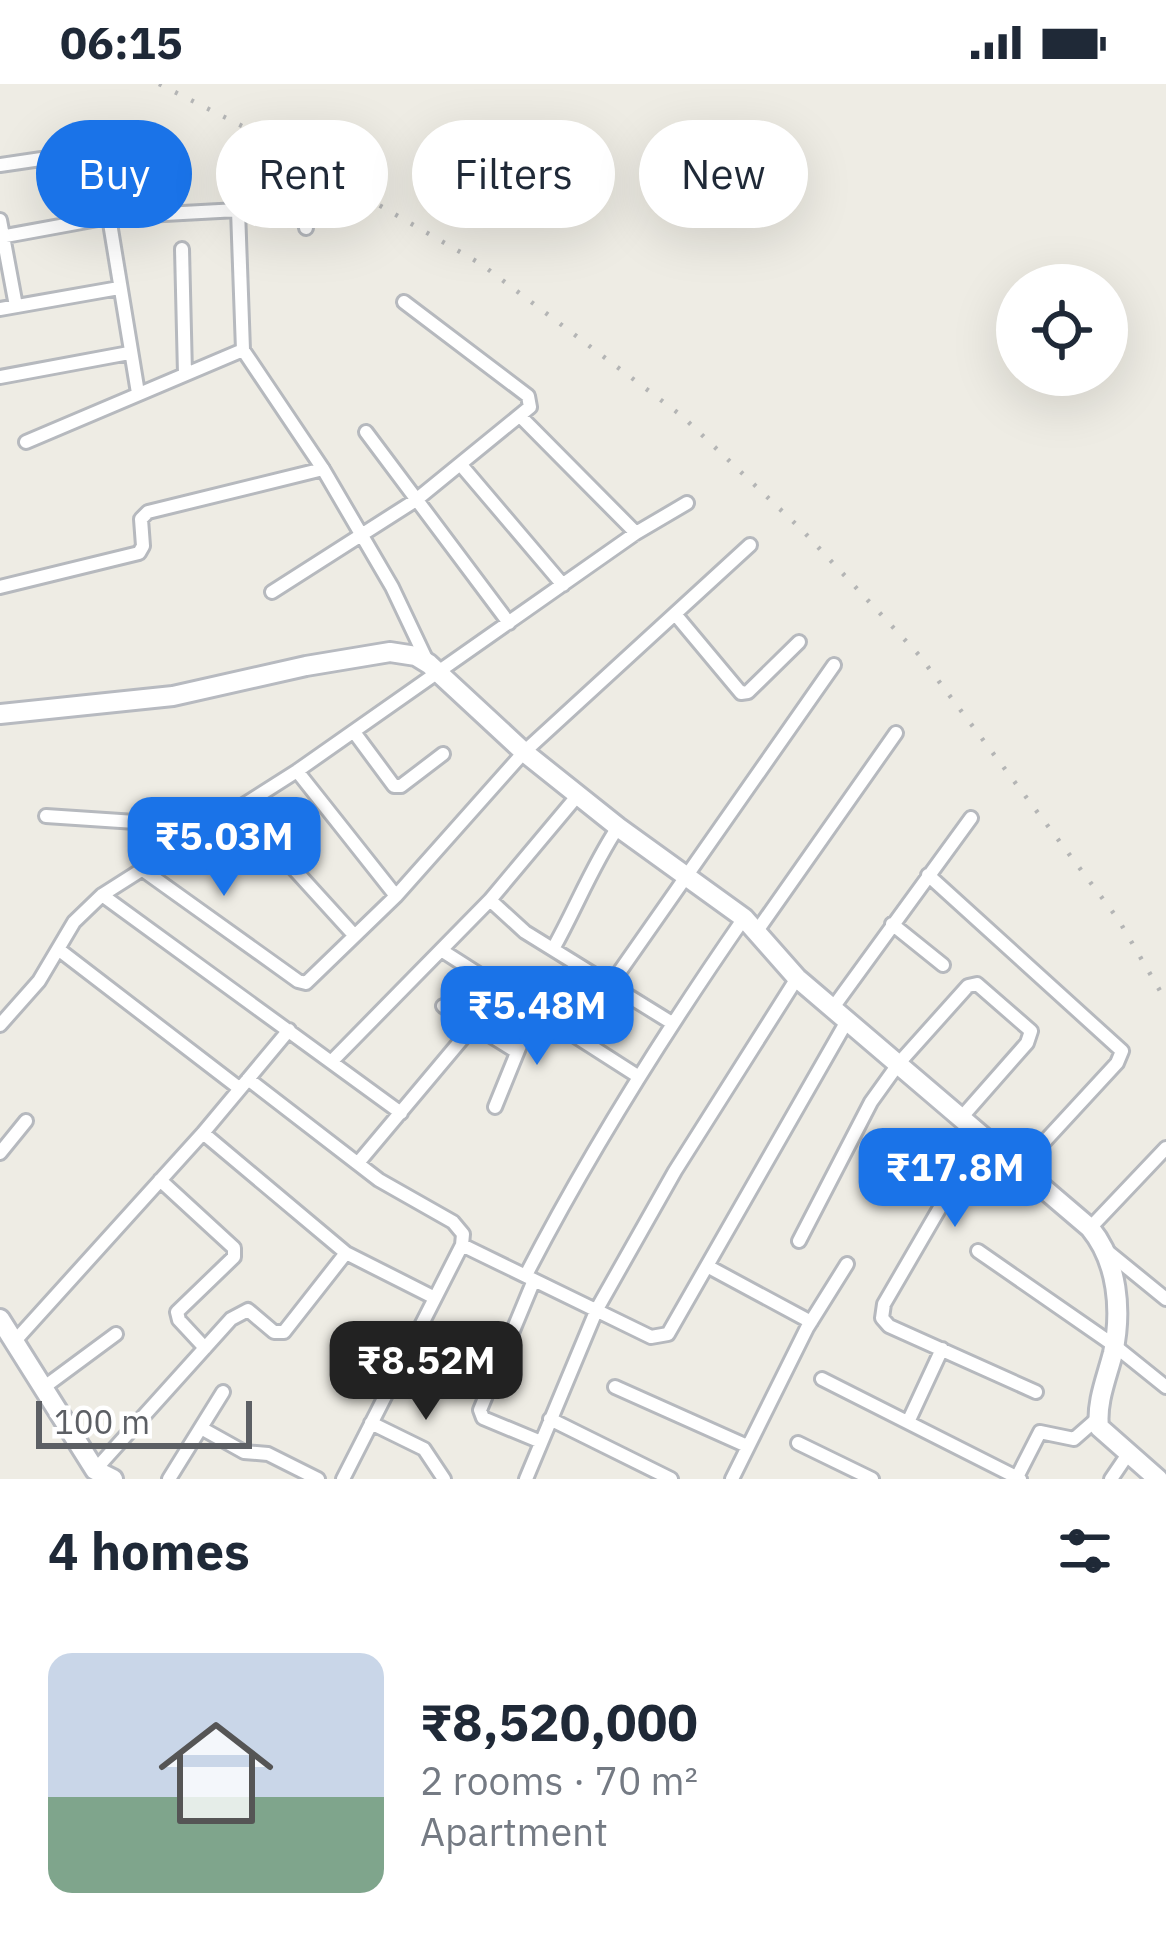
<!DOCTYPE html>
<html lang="en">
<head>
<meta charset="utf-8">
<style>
  body { margin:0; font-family:"IBM Plex Sans",sans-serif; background:#f2f2f3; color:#1f2937; height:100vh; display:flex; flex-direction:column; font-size:45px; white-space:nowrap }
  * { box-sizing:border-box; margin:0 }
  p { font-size:39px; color:#747a83 }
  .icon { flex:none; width:66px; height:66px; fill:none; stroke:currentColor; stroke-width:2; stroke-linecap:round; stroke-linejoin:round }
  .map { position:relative; height:1395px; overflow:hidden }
  .sheet { display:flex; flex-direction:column; background:#fff; flex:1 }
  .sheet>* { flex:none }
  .hud { position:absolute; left:36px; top:36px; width:1095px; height:108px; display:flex; gap:24px }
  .fabs { position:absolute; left:996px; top:180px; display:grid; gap:24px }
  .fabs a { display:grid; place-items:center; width:132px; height:132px; border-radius:50%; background:#fff; box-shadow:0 12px 48px #0002; font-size:60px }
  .scale { position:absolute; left:36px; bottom:30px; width:216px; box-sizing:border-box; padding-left:12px; border:6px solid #5c5f64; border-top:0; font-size:33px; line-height:42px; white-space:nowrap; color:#5c5f64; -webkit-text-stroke:9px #fff; paint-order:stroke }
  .price { position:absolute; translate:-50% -102px; padding:0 27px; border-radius:24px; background:#1a73e8; color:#fff; font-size:39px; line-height:78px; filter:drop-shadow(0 3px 6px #0008) }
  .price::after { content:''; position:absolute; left:50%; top:72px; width:36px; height:27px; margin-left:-18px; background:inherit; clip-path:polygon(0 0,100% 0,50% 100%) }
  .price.selected { background:#222; color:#fff }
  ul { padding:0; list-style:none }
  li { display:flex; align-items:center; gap:36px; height:300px; padding:0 48px }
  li+li { border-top:3px solid #e0e1e3 }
  li span { display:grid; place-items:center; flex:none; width:336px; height:240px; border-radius:24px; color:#555 }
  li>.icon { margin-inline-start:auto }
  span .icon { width:144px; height:144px; fill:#fffc; stroke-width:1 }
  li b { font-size:51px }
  h2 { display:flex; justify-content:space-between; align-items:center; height:144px; padding:0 48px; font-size:51px }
  .pill { padding:0 42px; border-radius:54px; background:#fff; box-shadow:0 12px 48px #0002; font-size:42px; line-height:108px }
  .pill.selected { background:#1a73e8; color:#fff }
  .status { display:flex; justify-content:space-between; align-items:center; height:84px; padding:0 60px; background:#fff; direction:ltr }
  .status svg { height:33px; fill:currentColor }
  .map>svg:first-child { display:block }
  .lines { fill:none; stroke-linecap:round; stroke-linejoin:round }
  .street-casing { stroke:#b6b9be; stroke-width:18 }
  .secondary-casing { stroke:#b7bac0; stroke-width:24 }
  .street { stroke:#fff; stroke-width:12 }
  .secondary { stroke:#fff; stroke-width:18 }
  .rail { stroke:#b4b5b5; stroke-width:4.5; stroke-dasharray:3 15; stroke-linecap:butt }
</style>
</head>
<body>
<div class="status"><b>06:15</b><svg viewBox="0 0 49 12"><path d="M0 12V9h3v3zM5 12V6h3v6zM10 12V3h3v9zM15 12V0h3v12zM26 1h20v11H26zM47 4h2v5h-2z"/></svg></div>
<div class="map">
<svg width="1166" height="1395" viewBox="0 0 1166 1395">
  <rect width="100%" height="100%" fill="#eeece4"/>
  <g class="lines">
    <defs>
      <path id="street" d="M0,81L109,65L163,80
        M238,126L243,266L323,385L392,503L428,579
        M109,133L138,309
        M0,136L16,222
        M0,153L109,133L238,126L300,127L305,131L306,144
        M182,165L185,290
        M0,225L119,204
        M0,293L129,269
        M521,333L636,449
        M366,348L509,539
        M26,358L243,266
        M461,381L563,501
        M0,503L139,469L143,462L141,435L148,428L323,385
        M272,508L416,416L530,323L528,312L404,218
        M675,530L741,609L748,608L799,558
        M354,648L394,702H401L443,670
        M297,687L396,812
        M246,720L294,785L354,851
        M46,732L210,743
        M143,786L298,897L306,899L396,812L524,668L750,461
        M928,791L1122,967L1117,979L1021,1083
        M102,811L401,1029
        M490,816L525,848L672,939
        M892,840L943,881
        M757,847L896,649
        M58,865L239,1004
        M553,865C576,824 592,782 618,743
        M441,866L636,991
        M611,900L834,581
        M443,922L517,968
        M832,925L971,734
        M0,941L39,897L74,838L102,811L297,687L636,449L687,419
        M333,976L490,816L578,711
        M248,995L379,1096L453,1138L463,1150L462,1161L343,1395
        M495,1023L534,927
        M203,1049L346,1169L435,1214
        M981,1053L884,1220L882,1234L889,1242L1036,1308
        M0,1069L26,1037
        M358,1079L473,942
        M160,1096L234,1164V1173L177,1228L179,1236L205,1264
        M1090,1144L1166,1064
        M799,1157L871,1018L899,979L968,902L977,900L1031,947L1027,959L961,1034
        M462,1161L651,1253L668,1250L847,937
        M978,1167L1115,1262L1166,1303
        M1107,1167L1166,1215
        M707,1182L811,1238
        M526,1191C591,1065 663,951 744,834
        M534,1196L480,1326L483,1334L541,1358
        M14,1258L203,1049L289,946
        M822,1295L1020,1395
        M615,1303L747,1362
        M43,1304L116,1250
        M550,1335L671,1395
        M909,1336L942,1265
        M371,1339L424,1365L444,1395
        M201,1344L244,1368L268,1370L318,1395
        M798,1359L872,1395
        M95,1386L231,1235L248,1226L274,1248H284L346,1169
        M169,1395L223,1308
        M526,1395L597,1225L675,1087L797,894
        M732,1395L807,1244L847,1180
        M1016,1395L1040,1348L1074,1355L1098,1334
        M1111,1395L1128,1370"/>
      <path id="secondary" d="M0,630L173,612L306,582L390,568L416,572L429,580L524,668L618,743L744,834L797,894L1090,1144C1118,1178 1122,1227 1113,1269C1107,1293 1096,1318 1099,1343L1158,1395
        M0,1235L95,1386L113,1395"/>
    </defs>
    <use href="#street" class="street-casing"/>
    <use href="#secondary" class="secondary-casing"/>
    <use href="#street" class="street"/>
    <use href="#secondary" class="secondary"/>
    <path class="rail" d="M159,0L244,43L481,180L682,332L803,447L919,571L1118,835L1166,917"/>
  </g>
</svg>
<div class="fabs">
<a><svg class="icon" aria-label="locate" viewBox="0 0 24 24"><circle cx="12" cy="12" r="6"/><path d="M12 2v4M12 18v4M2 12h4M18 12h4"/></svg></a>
</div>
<div class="scale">100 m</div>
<b class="price" style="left:224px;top:815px">₹5.03M</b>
<b class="price" style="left:537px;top:984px">₹5.48M</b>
<b class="price" style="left:955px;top:1146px">₹17.8M</b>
<b class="price selected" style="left:426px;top:1339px">₹8.52M</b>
<div class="hud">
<a class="pill selected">Buy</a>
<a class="pill">Rent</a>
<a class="pill">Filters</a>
<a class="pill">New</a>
</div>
</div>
<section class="sheet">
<h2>4 homes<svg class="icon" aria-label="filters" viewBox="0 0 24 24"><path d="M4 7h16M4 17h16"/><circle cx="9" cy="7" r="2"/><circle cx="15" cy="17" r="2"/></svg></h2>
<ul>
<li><span style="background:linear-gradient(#c9d6e8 60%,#7fa58c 0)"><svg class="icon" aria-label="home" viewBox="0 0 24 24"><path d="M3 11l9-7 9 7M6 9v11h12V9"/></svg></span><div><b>₹8,520,000</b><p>2 rooms · 70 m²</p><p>Apartment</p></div></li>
</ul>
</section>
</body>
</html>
